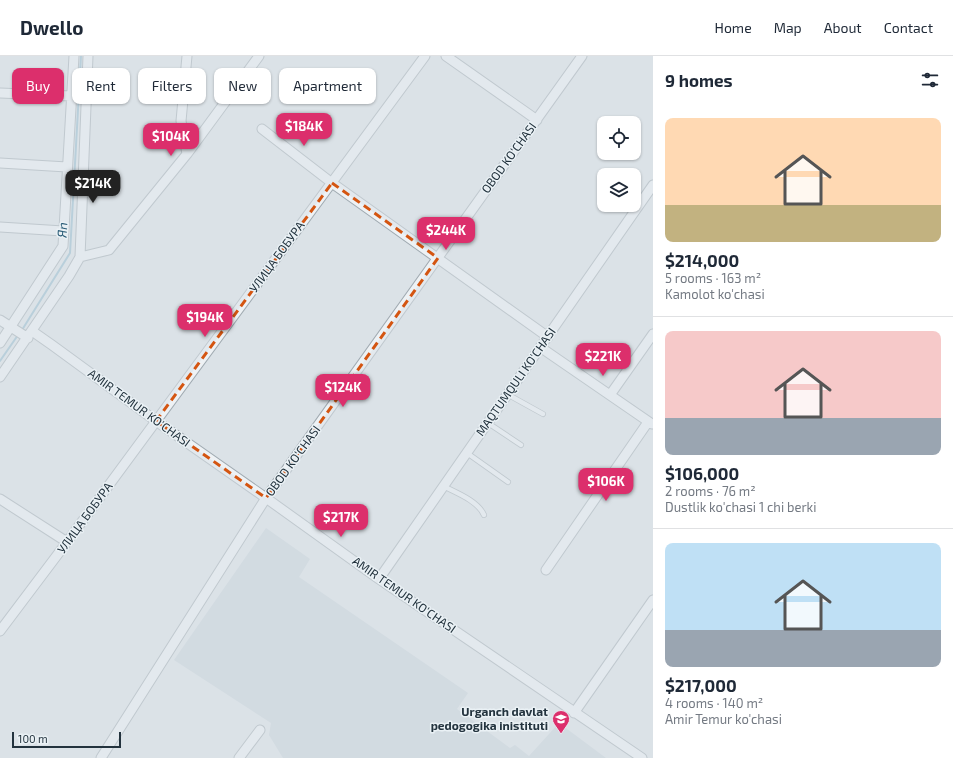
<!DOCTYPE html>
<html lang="en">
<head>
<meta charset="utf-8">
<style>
  body { margin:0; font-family:"Exo 2",sans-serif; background:#f2f2f3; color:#1f2937; height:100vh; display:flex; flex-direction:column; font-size:15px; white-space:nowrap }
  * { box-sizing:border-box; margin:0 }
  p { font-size:13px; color:#747a83 }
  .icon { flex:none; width:22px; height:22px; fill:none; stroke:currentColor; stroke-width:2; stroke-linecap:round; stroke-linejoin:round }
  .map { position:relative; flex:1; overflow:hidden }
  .details { display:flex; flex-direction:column; background:#fff; width:300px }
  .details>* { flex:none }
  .guide { position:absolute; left:12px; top:12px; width:380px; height:36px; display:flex; gap:8px }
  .buttons { position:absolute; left:597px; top:60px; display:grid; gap:8px }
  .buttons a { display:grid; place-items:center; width:44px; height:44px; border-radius:8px; background:#fff; box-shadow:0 1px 3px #0004; font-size:20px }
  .scale { position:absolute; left:12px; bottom:10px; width:109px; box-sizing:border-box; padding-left:4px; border:2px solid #23333e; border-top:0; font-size:11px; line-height:14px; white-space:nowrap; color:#23333e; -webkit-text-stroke:3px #eaf1f5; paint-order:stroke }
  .price { position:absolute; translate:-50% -34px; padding:0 9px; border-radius:8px; background:#dc2f6c; color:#fff; font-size:13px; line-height:26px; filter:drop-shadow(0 1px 2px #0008) }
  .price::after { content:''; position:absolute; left:50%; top:24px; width:12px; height:9px; margin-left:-6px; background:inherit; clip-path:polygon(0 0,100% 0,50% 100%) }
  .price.current { background:#222; color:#fff }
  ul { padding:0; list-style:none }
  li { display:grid; align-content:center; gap:8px; height:212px; padding:0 12px }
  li+li { border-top:1px solid #e0e1e3 }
  li span { display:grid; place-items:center; height:124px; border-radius:8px; color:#555 }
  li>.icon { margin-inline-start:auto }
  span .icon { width:72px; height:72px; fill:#fffc; stroke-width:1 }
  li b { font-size:17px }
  h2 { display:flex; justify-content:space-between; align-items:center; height:48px; padding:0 12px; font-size:17px }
  .pill { padding:0 14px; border-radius:8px; background:#fff; box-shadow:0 1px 3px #0004; font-size:14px; line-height:36px }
  .pill.current { background:#dc2f6c; color:#fff }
  header { display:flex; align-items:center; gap:24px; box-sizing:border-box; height:56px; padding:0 20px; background:#fff; border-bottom:1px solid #e0e1e3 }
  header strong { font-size:19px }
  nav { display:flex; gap:22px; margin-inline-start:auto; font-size:14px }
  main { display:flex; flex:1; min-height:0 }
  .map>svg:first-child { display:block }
  .built { fill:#c8d2d9 }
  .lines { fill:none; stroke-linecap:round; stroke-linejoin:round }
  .stream { stroke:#91b9cc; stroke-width:2 }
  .service-casing { stroke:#a0aab1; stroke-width:6 }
  .minor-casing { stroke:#a0aab1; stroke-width:11 }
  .service { stroke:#eef2f5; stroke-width:4.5 }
  .minor { stroke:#eef2f5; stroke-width:9 }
  .marked { fill:none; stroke:#d45511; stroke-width:3; stroke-dasharray:8 5; stroke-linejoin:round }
  .labels { text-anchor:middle; stroke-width:3; stroke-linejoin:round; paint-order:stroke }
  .street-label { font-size:12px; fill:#23333e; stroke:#eaf1f5 }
  .poi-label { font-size:12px; font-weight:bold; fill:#23333e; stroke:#eaf1f5; text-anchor:end }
  .water-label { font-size:13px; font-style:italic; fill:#295b76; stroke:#eaf1f5 }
</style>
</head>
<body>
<header>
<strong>Dwello</strong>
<nav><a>Home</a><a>Map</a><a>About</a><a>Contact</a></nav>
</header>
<main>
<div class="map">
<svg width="653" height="702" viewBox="0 0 653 702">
  <rect width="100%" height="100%" fill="#dbe2e7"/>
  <path class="built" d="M266,472L310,503L299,521L468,637L457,653L510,692L515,689L529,700L559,667L606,702H283L269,679L271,667L174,604Z"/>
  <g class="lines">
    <path class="stream" d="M22,274L70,197L81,0
      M0,305L18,279"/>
    <defs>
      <path id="service" d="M507,338L543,358
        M488,367L521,389
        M467,397L508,426
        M443,430C457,437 478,445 484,459"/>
      <path id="minor" d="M187,0L181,65L187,98
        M446,0L537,64
        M0,37L71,40
        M262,73L332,127L548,281
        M0,107L67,111
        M0,171L63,175
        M80,201L109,194L187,98L259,0
        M0,264L28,282
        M32,275L52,289L156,365L266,442L379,523L642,702
        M0,287L63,190L74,0
        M540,291L652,368
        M0,321L69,220L80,201L88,0
        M610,339L653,278
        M0,443L67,486
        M546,514L648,366
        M379,523L653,129
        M0,575L67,486L425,0
        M574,657L653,544
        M101,702L266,442L582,0
        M239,702L260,674"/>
    </defs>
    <use href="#service" class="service-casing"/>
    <use href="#minor" class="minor-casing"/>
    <use href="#service" class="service"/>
    <use href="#minor" class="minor"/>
  </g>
  <path d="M0 0H653V702H0ZM332,127L438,202L266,442L156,365Z" fill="#dbe2e7" fill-opacity=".55" fill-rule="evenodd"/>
  <path class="marked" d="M332,127L438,202L266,442L156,365Z"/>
  <defs>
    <symbol id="university-pin" viewBox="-11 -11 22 30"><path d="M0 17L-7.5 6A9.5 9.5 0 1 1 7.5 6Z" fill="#dc2f6c" stroke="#eaf1f5"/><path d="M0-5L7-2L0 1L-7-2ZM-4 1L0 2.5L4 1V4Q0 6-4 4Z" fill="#fff"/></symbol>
  </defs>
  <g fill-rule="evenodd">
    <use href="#university-pin" x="551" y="653" width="20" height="27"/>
  </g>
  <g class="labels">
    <g class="street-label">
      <text transform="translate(509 102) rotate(-54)" y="4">OBOD KO'CHASI</text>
      <text transform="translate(277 201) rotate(-54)" y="4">УЛИЦА БОБУРА</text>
      <text transform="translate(516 326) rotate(-55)" y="4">MAQTUMQULI KO'CHASI</text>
      <text transform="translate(139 352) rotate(36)" y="4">AMIR TEMUR KO'CHASI</text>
      <text transform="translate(293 405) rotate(-54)" y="4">OBOD KO'CHASI</text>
      <text transform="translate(85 462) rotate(-54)" y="4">УЛИЦА БОБУРА</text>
      <text transform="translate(404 539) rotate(35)" y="4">AMIR TEMUR KO'CHASI</text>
    </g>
    <g class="poi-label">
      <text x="548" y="660">Urganch davlat<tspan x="548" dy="14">pedogogika inistituti</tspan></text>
    </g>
    <g class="water-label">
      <text transform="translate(62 174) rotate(-87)" y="5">Яп</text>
    </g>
  </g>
</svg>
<div class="buttons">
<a><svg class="icon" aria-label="locate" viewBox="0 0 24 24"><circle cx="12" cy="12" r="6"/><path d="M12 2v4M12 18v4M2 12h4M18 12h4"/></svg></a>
<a><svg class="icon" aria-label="layers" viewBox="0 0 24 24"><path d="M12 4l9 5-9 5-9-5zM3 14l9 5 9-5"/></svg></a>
</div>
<div class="scale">100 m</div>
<b class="price" style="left:304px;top:91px">$184K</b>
<b class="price" style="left:171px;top:101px">$104K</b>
<b class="price current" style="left:93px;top:148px">$214K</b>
<b class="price" style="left:446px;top:195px">$244K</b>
<b class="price" style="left:205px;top:282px">$194K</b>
<b class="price" style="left:603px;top:321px">$221K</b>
<b class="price" style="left:343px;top:352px">$124K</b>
<b class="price" style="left:606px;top:446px">$106K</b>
<b class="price" style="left:341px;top:482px">$217K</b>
<div class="guide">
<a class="pill current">Buy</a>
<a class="pill">Rent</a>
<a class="pill">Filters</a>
<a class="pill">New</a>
<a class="pill">Apartment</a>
</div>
</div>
<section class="details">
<h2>9 homes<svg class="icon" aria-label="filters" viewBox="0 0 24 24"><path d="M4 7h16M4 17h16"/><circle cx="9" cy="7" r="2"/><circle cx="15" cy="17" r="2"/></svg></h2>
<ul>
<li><span style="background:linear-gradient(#ffd9b3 70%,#c2b280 0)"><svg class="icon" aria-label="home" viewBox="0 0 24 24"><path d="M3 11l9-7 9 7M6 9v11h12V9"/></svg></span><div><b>$214,000</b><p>5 rooms · 163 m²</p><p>Kamolot ko'chasi</p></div></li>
<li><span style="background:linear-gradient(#f6c9c9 70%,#9aa5b1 0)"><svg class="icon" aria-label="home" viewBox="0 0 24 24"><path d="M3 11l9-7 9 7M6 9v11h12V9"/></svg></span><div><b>$106,000</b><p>2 rooms · 76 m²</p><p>Dustlik ko'chasi 1 chi berki</p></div></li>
<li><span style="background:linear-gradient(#bfe0f5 70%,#9aa5b1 0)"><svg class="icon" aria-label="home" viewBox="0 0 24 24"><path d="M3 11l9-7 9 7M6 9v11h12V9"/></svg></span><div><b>$217,000</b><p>4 rooms · 140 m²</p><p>Amir Temur ko'chasi</p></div></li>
</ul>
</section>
</main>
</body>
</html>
